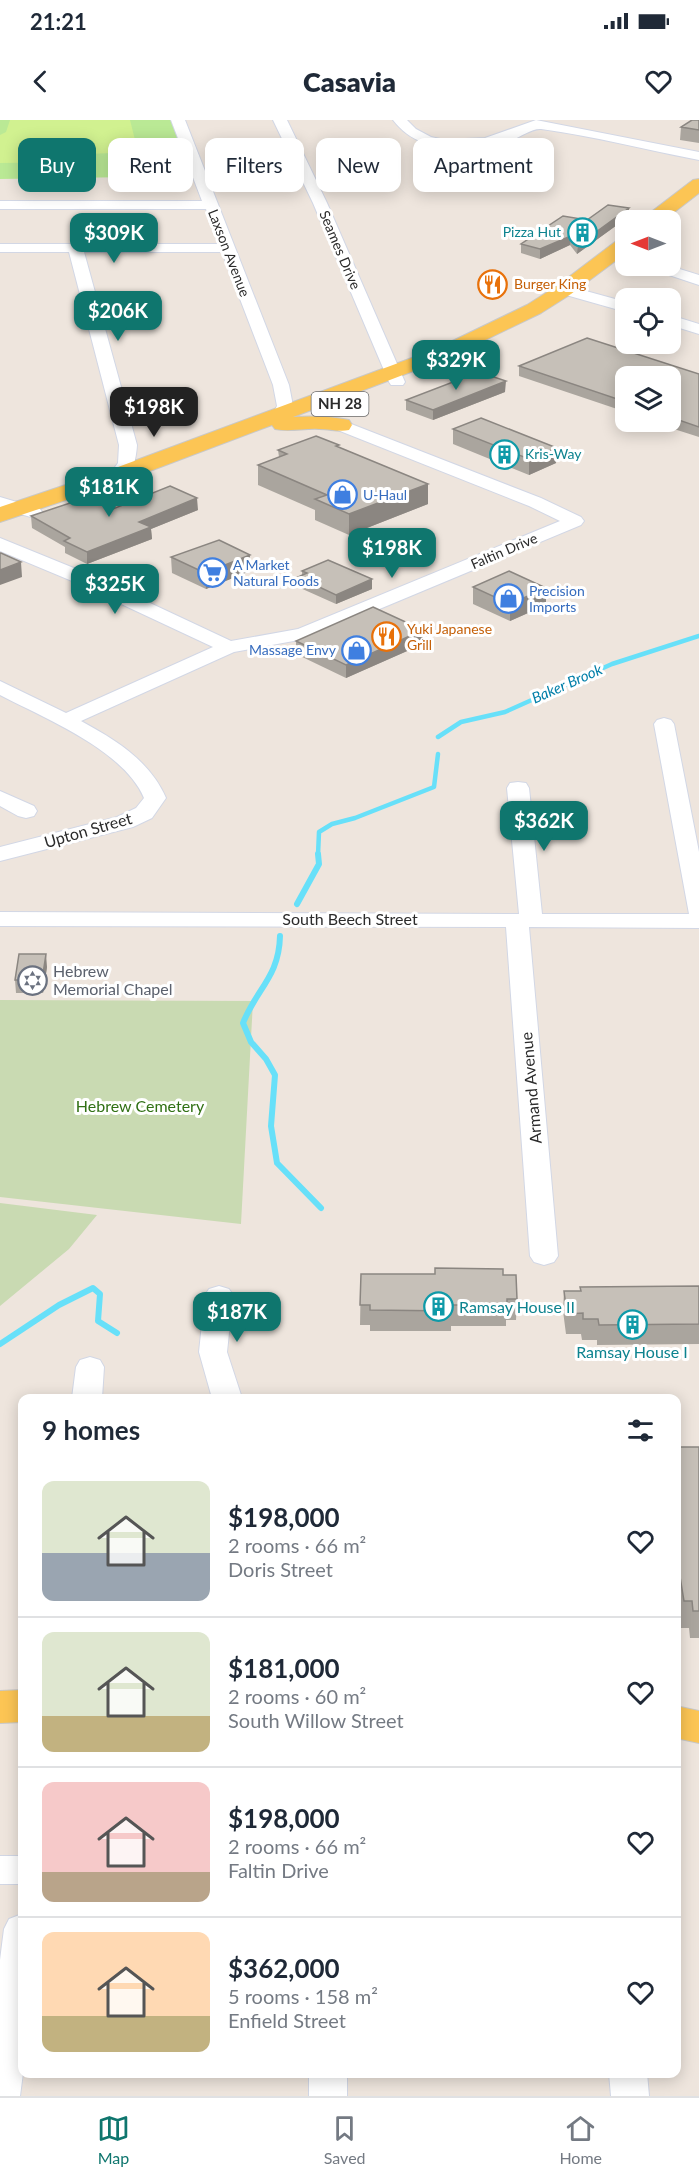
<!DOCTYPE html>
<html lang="en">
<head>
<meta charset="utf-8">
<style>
  body { margin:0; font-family:Lato,sans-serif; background:#f2f2f3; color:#1f2937; height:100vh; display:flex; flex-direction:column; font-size:22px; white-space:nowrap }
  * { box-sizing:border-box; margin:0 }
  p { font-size:20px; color:#747a83 }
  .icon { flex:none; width:33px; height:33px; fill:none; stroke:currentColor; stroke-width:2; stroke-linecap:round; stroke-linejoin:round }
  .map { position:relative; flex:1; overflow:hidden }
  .drawer { position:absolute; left:18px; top:1274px; width:663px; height:684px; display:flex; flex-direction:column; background:#fff; border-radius:12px; box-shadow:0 3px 15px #0003 }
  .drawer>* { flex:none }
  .guide { position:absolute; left:18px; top:18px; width:663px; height:54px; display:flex; gap:12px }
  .needle { width:39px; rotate:270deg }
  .controls { position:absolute; left:615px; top:90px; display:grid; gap:12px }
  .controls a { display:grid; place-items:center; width:66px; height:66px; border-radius:12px; background:#fff; box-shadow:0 3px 15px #0003; font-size:30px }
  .price { position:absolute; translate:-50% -51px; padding:0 14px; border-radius:12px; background:#0f766e; color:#fff; font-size:20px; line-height:39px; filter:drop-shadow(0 2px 3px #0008) }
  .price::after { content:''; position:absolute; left:50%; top:36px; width:18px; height:14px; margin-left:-9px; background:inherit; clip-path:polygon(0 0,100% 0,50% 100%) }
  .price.selected { background:#222; color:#fff }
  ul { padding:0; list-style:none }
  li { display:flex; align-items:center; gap:18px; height:150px; padding:0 24px }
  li+li { border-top:2px solid #e0e1e3 }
  li span { display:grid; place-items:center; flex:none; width:168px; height:120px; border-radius:12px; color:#555 }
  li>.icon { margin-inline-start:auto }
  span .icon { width:72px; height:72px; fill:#fffc; stroke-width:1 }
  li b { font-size:26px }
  h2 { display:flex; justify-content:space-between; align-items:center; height:72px; padding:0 24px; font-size:26px }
  .chip { padding:0 21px; border-radius:12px; background:#fff; box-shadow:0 3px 15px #0003; font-size:21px; line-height:54px }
  .chip.selected { background:#0f766e; color:#fff }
  .status { display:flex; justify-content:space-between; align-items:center; height:42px; padding:0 30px; background:#fff; direction:ltr }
  .status svg { height:16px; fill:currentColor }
  header { display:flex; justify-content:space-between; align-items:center; height:78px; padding:0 24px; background:#fff; font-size:27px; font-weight:800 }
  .tab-bar { display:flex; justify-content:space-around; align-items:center; height:84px; border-top:2px solid #e0e1e3; background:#fff; font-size:16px; color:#747a83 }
  .tab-bar a { display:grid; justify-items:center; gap:3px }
  .tab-bar .selected { color:#0f766e }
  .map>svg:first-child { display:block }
  .green { fill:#bae995 }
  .cemetery { fill:#c9dab2 }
  .pitch { fill:#d1f190 }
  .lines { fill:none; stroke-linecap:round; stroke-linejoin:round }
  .stream-far1 { stroke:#67e0f9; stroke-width:4.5 }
  .stream { stroke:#67e0f9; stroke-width:6 }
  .minor-casing { stroke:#d2d7e5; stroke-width:2 }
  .major-casing { stroke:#c8c8c8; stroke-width:2 }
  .minor { fill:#fff; fill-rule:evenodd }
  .major { fill:#fcc554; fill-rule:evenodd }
  .wall { fill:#aaa59e }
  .shaded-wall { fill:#8b8681 }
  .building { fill:#c6c0b8; stroke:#8b8681; stroke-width:1.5 }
  .labels { text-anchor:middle; stroke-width:6; stroke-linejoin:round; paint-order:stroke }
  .far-culture-label { font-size:14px; fill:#0d838f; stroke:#fff; text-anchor:end }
  .far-street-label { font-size:14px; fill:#2b2b2b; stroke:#fff }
  .far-food-label { font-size:14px; fill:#c56008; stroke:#fff; text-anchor:start }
  .far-shop-label { font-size:14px; fill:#366cbe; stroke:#fff; text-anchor:start }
  .shield { fill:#fff; stroke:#6b6b6b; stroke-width:1.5 }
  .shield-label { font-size:15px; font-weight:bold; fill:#2b2b2b }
  .far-water-label { font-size:15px; font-style:italic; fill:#027fa9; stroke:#fff }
  .street-label { font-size:16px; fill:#2b2b2b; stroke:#fff }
  .worship-label { font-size:16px; fill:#5b616d; stroke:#fff; text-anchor:start }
  .park-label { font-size:16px; fill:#307014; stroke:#fff }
  .culture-label { font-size:16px; fill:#0d838f; stroke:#fff; text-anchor:start }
</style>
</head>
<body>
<div class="status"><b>21:21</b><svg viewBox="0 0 49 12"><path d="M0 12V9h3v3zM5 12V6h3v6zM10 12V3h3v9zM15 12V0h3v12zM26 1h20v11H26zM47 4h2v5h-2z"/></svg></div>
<header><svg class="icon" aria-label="back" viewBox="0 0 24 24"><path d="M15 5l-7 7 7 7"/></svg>Casavia<svg class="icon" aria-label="heart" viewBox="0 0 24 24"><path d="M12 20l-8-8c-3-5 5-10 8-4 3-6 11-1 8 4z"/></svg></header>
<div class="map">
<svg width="699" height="1976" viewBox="0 0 699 1976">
  <rect width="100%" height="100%" fill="#eee5dd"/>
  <path class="green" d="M0,0H178L200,56L0,59Z"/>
  <path class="cemetery" d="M0,880L253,881L241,1104L0,1077Z
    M0,1083L97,1095L69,1129L0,1186Z"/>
  <path class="pitch" d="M10,0H130L138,32L87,34L84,42L0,43V15L6,12Z"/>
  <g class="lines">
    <path class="stream-far1" d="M438,617L461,602L505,592L612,544L699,516
      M318,735L319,712L332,704L355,698L434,667L438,634"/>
    <path class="stream" d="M297,784L319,744L318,734
      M280,816C279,857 257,868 243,903L251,922L266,939L275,955L271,1006L277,1043L321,1088
      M0,1224L59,1185L93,1168L100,1174L98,1201L117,1213"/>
    <defs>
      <path id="minor" d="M171,0H185L289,265L293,286L286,299L280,300L272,295L277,286L273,265L222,132H84L137,325C136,340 132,364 112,359L109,355L118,343L119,325L69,132H0V124H219L206,89H0V81H202Z
        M273,0H287L327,83L405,262L403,265H391L389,262L313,83Z
        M393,0H407L416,9L431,17L445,20L485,18L536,0L699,32V40C647,30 594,16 541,9C533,8 520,17 512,20C473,33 420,36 393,0Z
        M648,146H670L699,155V165L651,149Z
        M564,165L626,182V192L559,173L556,170Z
        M670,195L699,204V214L670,205Z
        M341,300L541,378L581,397L584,401L581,405L310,518L234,532L81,601C116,620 150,641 166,678L152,698L133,707L0,741V727L117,697L136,688L144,678C124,630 44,598 0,575V561L66,593L213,527L72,461L0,431V418L86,453L231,521L298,509L560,401L529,386L335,309L332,305L335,301Z
        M0,377L40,389L43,393L40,397L34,398L0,388Z
        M664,598L671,600L674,604L699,732V808L529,807L558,1136L554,1142L544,1145L534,1142L530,1136L506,807L0,806V792L519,794L507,668L510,663L518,662L526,663L529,668L542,794H689L654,604L657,600Z
        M0,671L34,686L37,691L34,696L26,698L18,696L0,686Z
        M219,1166L229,1169L233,1175L227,1232L242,1278H212L199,1232L205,1175L209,1169Z
        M90,1237L100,1240L104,1247L102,1278H72L76,1247L80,1240Z
        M0,1736H22V1764H0Z
        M22,1794L23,1953L20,1976H0V1840L4,1809L9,1799Z
        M309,1953H347V1976H309Z
        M609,1953H647L649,1976H611Z"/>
      <path id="major" d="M699,59V73L664,100H644L646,96L693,60Z
        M626,117V133L571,174L541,193L450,237L293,297C312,296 330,296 349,300L352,305L349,310C339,312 330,309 319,309C305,308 290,312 275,309L272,305L126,360L0,402V387L110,350L436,229L527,185L557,166L619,119Z
        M645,146H666L663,150H648Z
        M22,1570V1602L0,1603V1571Z
        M676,1586L699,1591V1623L676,1618Z"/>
    </defs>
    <use href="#minor" class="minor-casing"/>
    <use href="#major" class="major-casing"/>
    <use href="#minor" class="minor"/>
    <use href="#major" class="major"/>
  </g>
  <path class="wall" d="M699,0V23L680,20L681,7Z
    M629,88L628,97L577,134L570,125L540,139L521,133V124L587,100Z
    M519,246L699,254V317L652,302H670V256H626V292L519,256Z
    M505,272L433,300L406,290V280Z
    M453,309L557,328L556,343L529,355L453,324Z
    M339,328L428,384L349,415L315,400V390L258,365V345L279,337L278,330Z
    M113,389L198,390L151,409L152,419L87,444L65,433V427L32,408L31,396Z
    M171,437L250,451L206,469L172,453Z
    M302,451L372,459V469L336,484L298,467V457L302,455Z
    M473,467L546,468V485L510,501L473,484Z
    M296,521L423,524L346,558L296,534Z
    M47,847L43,873H16L15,860Z
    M361,1154L503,1155L517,1179L516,1200H506V1206H451V1211H370V1205H360Z
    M580,1167L699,1168V1224L597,1225V1220H582L581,1214H566L563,1191L564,1171H580Z
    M676,1327H699V1518H690L689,1508H681L676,1478Z"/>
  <path class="shaded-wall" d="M629,88L628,97L577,134L578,125Z
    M571,116L570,125L540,139V129Z
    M506,261L505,272L433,300V290Z
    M557,328L556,343L529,355V339Z
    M428,364V384L349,415V394Z
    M197,378L198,390L151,409L152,419L87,444V432L139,402Z
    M250,435V451L206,469L205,453Z
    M21,442L22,457L0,465V450Z
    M372,459V469L336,484V475Z
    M546,468V485L510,501V484Z
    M423,510V524L346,558V545Z
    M46,834L47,847L43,873L42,860Z"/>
  <path class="building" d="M692,0H699V10L681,7Z
    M608,85L629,88L578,125L571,116L540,129L521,124L563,96L587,100Z
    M587,218L699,254V307L670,297V256H626V282L519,246Z
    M479,252L506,261L433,290L406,280Z
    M481,298L557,328L529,339L453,309Z
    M316,316L339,325L336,326L428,364L349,394L315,379L327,375L258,345L287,334L278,330Z
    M170,366L197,378L139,402L151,407L87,432L64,421L70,418L31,396L91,376L113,389Z
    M219,420L250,435L205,453L171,437Z
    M0,433H1L21,442L0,450Z
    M328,440L372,459L336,475L298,457L307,453L302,451Z
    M509,451L546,468L510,484L473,467Z
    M373,487L423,510L346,545L296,521Z
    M19,834H46L42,860H15Z
    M435,1148L503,1149V1155H516L517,1179H507V1185H452L451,1191L370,1190V1185H360L361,1154H435Z
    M699,1166V1204L599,1205L598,1199H583V1193L567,1194L564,1171H581L580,1167Z
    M676,1327H699V1491H693L692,1481H684L676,1432Z"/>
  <defs>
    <symbol id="building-ring" viewBox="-11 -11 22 22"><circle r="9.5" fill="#fff" stroke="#0f9aa8" stroke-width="1.5"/><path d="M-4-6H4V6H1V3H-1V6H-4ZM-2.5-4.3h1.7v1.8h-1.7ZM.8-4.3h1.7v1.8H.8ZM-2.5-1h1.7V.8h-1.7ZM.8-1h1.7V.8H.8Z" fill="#0f9aa8"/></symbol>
    <symbol id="restaurant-ring" viewBox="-11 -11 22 22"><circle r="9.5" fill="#fff" stroke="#e8710a" stroke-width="1.5"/><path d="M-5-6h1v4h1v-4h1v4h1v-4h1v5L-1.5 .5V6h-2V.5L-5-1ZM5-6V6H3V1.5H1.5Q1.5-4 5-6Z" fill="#e8710a"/></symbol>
    <symbol id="shop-ring" viewBox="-11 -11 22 22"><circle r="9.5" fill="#fff" stroke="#3f7fe0" stroke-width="1.5"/><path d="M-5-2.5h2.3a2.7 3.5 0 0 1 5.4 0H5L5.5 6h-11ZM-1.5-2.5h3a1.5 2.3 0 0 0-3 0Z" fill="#3f7fe0"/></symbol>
    <symbol id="supermarket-ring" viewBox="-11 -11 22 22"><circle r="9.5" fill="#fff" stroke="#3f7fe0" stroke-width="1.5"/><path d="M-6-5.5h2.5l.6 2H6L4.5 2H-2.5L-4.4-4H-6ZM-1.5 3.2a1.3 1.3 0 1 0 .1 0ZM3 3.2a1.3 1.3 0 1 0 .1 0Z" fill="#3f7fe0"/></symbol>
    <symbol id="synagogue-ring" viewBox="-11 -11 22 22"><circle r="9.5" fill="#fff" stroke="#6b7280" stroke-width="1.5"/><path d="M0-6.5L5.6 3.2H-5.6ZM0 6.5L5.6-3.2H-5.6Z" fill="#6b7280"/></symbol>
  </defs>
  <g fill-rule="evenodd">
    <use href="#building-ring" x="566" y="96" width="33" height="33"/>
    <use href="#restaurant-ring" x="476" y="148" width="33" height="33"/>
    <use href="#building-ring" x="488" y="318" width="33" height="33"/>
    <use href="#shop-ring" x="326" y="358" width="33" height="33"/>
    <use href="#supermarket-ring" x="196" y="436" width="33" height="33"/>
    <use href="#shop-ring" x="492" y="462" width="33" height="33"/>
    <use href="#restaurant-ring" x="370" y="500" width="33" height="33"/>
    <use href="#shop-ring" x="340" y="514" width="33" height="33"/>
    <use href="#synagogue-ring" x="16" y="844" width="33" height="33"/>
    <use href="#building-ring" x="422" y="1170" width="33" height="33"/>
    <use href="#building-ring" x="616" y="1188" width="33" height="33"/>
  </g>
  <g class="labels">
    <g class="far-culture-label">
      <text x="561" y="117">Pizza Hut</text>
      <text x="525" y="339" text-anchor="start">Kris-Way</text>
    </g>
    <g class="far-street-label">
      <text transform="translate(340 130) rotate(67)" y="5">Seames Drive</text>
      <text transform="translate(229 133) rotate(69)" y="5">Laxson Avenue</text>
      <text transform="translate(504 431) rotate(-23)" y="5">Faltin Drive</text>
    </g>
    <g class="far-food-label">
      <text x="514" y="169">Burger King</text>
      <text x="407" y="514">Yuki Japanese<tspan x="407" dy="16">Grill</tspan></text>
    </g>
    <g class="far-shop-label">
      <text x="363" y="380">U-Haul</text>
      <text x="233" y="450">A Market<tspan x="233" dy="16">Natural Foods</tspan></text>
      <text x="529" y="476">Precision<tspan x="529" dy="16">Imports</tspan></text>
      <text x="336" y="535" text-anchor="end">Massage Envy</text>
    </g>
    <rect class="shield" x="311.5" y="272" width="57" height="24" rx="4.5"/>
    <g class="shield-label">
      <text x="340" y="289">NH 28</text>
    </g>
    <g class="far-water-label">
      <text transform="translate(567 564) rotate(-24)" y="5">Baker Brook</text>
    </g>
    <g class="street-label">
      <text transform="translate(88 710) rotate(-16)" y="6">Upton Street</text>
      <text x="350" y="805">South Beech Street</text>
      <text transform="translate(531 968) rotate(-95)" y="6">Armand Avenue</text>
    </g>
    <g class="worship-label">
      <text x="53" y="857">Hebrew<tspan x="53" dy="18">Memorial Chapel</tspan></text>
    </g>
    <g class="park-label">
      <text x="140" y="992">Hebrew Cemetery</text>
    </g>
    <g class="culture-label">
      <text x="459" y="1193">Ramsay House II</text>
      <text x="632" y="1238" text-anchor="middle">Ramsay House I</text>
    </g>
  </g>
</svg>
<div class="controls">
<a><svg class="needle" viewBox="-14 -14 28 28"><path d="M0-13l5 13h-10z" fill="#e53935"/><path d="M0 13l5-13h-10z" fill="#747a83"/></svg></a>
<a><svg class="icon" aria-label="locate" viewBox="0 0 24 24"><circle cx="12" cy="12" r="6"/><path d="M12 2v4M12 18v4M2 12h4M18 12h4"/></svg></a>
<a><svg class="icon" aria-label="layers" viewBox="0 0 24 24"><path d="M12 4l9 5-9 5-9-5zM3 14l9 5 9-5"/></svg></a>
</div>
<b class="price" style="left:114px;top:144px">$309K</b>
<b class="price" style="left:118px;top:222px">$206K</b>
<b class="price" style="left:456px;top:271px">$329K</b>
<b class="price selected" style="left:154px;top:318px">$198K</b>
<b class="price" style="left:109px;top:398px">$181K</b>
<b class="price" style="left:392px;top:459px">$198K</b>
<b class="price" style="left:115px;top:495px">$325K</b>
<b class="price" style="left:544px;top:732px">$362K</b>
<b class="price" style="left:237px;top:1223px">$187K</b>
<div class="guide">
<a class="chip selected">Buy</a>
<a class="chip">Rent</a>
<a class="chip">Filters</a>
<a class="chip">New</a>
<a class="chip">Apartment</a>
</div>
<section class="drawer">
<h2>9 homes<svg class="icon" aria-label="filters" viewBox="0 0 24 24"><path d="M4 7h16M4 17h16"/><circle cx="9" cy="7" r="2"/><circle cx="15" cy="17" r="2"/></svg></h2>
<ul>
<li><span style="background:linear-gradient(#dfe7d0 60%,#9aa5b1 0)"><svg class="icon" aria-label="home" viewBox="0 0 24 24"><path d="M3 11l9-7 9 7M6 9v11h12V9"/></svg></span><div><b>$198,000</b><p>2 rooms · 66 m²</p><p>Doris Street</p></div><svg class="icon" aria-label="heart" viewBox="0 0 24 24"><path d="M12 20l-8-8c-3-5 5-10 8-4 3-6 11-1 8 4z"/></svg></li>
<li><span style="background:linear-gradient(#dfe7d0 70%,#c2b280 0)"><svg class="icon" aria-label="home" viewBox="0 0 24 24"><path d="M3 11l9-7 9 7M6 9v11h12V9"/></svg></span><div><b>$181,000</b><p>2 rooms · 60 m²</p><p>South Willow Street</p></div><svg class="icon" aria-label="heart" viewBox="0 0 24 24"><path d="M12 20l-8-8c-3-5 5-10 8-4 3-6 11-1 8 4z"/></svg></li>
<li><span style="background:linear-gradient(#f6c9c9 75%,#b9a48a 0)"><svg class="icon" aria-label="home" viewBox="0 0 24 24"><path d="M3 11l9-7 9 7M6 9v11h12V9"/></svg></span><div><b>$198,000</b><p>2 rooms · 66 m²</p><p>Faltin Drive</p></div><svg class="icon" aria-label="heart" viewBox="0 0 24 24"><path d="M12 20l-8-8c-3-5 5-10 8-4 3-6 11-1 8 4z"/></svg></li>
<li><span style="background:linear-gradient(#ffd9b3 70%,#c2b280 0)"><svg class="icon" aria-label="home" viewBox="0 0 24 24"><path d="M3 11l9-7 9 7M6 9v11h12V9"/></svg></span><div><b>$362,000</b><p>5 rooms · 158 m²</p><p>Enfield Street</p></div><svg class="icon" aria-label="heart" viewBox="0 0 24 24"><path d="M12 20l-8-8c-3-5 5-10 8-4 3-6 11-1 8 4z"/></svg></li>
</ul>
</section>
</div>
<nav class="tab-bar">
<a class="selected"><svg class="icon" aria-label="map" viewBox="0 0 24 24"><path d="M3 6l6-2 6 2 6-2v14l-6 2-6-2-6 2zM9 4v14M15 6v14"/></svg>Map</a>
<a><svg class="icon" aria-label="saved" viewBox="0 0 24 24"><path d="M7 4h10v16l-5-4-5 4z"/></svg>Saved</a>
<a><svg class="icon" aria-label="home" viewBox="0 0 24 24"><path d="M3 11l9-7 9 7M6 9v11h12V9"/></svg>Home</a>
</nav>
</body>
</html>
